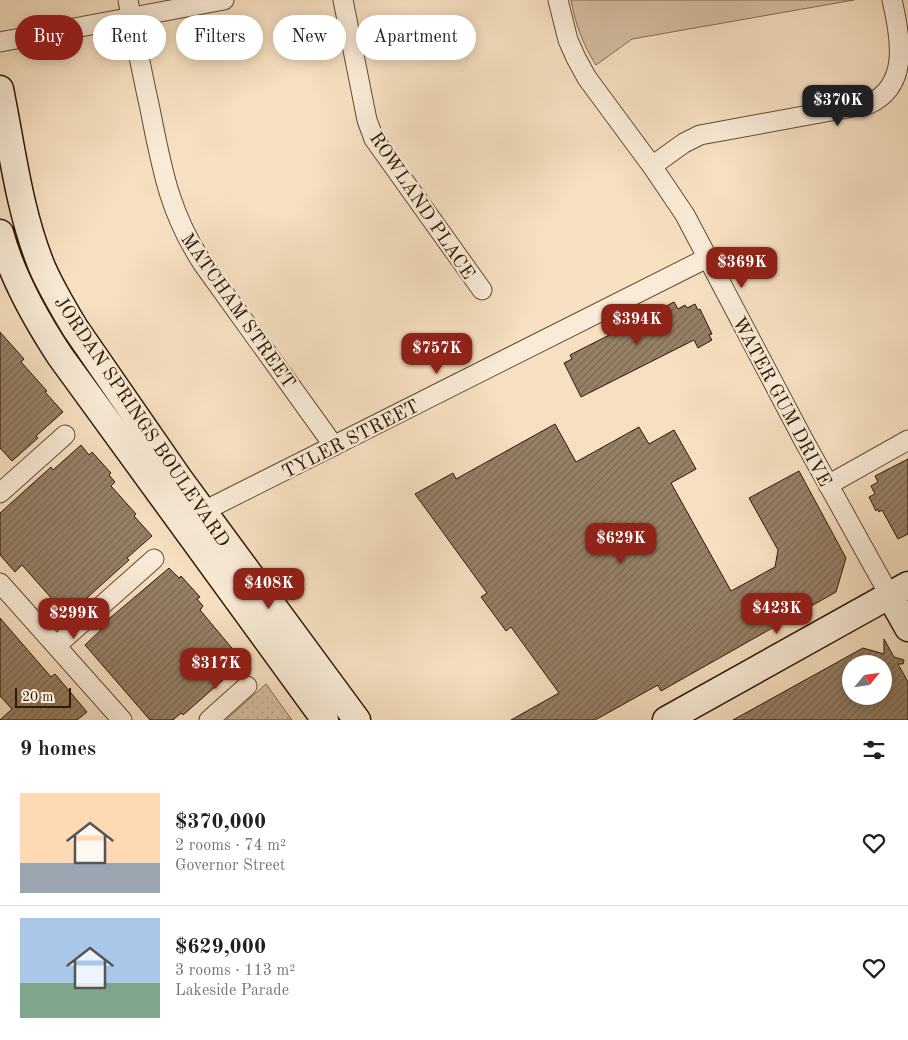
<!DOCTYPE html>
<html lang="en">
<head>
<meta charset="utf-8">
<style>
  body { margin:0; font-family:"Old Standard TT",serif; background:#f6f6f6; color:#202124; height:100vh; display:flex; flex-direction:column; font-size:19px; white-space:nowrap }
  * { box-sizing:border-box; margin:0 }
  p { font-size:16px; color:#757577 }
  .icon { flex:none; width:28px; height:28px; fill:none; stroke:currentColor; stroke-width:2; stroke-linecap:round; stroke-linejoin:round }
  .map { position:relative; height:720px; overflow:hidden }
  .details { display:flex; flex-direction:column; background:#fff; flex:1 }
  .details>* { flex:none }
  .guide { position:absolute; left:15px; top:15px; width:500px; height:45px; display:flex; gap:10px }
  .needle { width:32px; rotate:61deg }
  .buttons { position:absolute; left:842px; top:655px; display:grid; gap:10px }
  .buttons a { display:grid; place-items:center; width:50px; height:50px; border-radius:50%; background:#fff; box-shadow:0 2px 12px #0003; font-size:25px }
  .scale { position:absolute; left:15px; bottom:12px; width:56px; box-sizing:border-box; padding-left:5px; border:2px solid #2f1903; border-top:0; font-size:14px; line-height:18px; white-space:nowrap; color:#2f1903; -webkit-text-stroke:4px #f9ebd7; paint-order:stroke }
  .price { position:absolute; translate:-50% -42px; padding:0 11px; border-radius:10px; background:#8f2418; color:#fff; font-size:16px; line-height:32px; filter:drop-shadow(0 1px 2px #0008) }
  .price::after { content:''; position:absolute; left:50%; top:30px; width:15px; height:11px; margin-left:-8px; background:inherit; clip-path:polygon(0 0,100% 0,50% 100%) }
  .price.selected { background:#222; color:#fff }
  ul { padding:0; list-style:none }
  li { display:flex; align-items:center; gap:15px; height:125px; padding:0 20px }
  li+li { border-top:1px solid #e0e0e0 }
  li span { display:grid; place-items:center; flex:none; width:140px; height:100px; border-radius:0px; color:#555 }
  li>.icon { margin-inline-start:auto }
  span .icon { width:60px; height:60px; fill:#fffc; stroke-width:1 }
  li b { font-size:21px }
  h2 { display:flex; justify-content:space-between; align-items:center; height:60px; padding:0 20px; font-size:21px }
  .pill { padding:0 18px; border-radius:22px; background:#fff; box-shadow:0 2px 12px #0003; font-size:18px; line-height:45px }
  .pill.selected { background:#8f2418; color:#fff }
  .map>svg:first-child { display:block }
  .grass { fill:url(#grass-dots); stroke:#826c52 }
  .park { fill:#d4bea1; stroke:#826c52 }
  .building { fill:url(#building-hatch); stroke:#2f1903; fill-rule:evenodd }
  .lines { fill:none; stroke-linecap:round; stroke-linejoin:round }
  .street-casing { stroke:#614b32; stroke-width:21 }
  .secondary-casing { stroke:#2f1903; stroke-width:29 }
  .street { stroke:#f9ebd7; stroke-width:19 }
  .secondary { stroke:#f9ebd7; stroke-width:26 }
  .labels { text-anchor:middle; stroke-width:4.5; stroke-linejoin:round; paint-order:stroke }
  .street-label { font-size:19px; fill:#2f1903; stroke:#f9ebd7 }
</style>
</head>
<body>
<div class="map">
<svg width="908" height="720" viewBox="0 0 908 720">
  <defs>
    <pattern id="grass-dots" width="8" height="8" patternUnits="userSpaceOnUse" patternTransform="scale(1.25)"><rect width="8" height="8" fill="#d4bea1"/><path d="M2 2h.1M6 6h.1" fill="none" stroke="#b6a389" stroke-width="1.8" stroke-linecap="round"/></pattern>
    <pattern id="building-hatch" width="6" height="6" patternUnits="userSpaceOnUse" patternTransform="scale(1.25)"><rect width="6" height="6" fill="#968066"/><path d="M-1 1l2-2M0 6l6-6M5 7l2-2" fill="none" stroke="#7b6852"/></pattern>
  </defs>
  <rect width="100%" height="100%" fill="#f6e0c1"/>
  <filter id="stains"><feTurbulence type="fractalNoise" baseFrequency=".004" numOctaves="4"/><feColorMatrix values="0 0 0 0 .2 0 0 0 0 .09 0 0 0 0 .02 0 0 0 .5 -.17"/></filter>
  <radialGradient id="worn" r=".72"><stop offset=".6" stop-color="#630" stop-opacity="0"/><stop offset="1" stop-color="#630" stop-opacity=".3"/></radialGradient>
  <path class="grass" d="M266,684L292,720H226Z"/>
  <path class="park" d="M571,0H854L632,39L596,65C583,45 575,23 571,0Z"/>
  <path class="building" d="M674,302L678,309L685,305L687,308L695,304L698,310L700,309L712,334L709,335L712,340L698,348L694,340L581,397L564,363L572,359L570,355Z
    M0,332L24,359L21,362L47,391L45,392L63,412L36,436L38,438L12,461L0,448Z
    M555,424L576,462L639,427L649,444L674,430L696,469L671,483L731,591L775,567L778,550L749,498L799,471L846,558L836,592L661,691L658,685L595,720H511L559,693L511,627L506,631L481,597L487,593L415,494L453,473L456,479Z
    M81,445L89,455L92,452L111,473L109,475L115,482L111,486L136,514L134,516L152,536L127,558L129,560L69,614L55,598L53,600L22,565L15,572L0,555V513L51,467L53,470Z
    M908,459V534L898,539L882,510L879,512L878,509L876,511L869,497L875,494L871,486L878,482L875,476Z
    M169,568L179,578L181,576L200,597L197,599L203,606L200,610L241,659L221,677L223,680L183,715L181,713L173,720H150L85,645L105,626L103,624Z
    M0,618L51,677L55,674L87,712L77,720H0L12,709L0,696Z
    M884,639L894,657L904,660L903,664H898L908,682V720H733L863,648L884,654ZM851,664H884V696H851Z"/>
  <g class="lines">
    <defs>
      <path id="street" d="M128,0C135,37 142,73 150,109C162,169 169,212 203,264L334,446
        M343,0L367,120L374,139L482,290
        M558,0L568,40L576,58L587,78L652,166L685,215L803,439L890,596
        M0,42L224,0
        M652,166L684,143L700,135L869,104C908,86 902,42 892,0
        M828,485L908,440
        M0,493L65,435
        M192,517L707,258
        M0,583L122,720
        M56,646L154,559
        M209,720L247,686"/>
      <path id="secondary" d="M0,89C12,148 19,211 42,267C51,288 63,308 75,328L178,477L357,720
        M0,233C12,277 35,318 60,356L325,720
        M890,596L908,628
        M666,720L908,585"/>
    </defs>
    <use href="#street" class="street-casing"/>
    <use href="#secondary" class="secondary-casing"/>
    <use href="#street" class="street"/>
    <use href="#secondary" class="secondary"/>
  </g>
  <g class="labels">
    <g class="street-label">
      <text transform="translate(423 205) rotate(56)" y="7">ROWLAND PLACE</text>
      <text transform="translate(239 310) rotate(55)" y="7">MATCHAM STREET</text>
      <text transform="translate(783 401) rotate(62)" y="7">WATER GUM DRIVE</text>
      <text transform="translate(143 421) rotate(56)" y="7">JORDAN SPRINGS BOULEVARD</text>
      <text transform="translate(350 438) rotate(-27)" y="7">TYLER STREET</text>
    </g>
  </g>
  <rect width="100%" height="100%" filter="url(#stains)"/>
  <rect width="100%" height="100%" fill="url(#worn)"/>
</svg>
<div class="buttons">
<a><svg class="needle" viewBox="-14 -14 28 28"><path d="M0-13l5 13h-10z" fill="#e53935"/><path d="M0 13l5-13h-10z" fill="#757577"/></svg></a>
</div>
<div class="scale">20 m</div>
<b class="price selected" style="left:838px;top:127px">$370K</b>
<b class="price" style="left:742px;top:289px">$369K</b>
<b class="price" style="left:637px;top:346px">$394K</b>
<b class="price" style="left:437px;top:375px">$757K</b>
<b class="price" style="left:621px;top:565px">$629K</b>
<b class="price" style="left:269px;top:610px">$408K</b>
<b class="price" style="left:777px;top:635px">$423K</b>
<b class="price" style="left:74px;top:640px">$299K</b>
<b class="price" style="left:216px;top:690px">$317K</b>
<div class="guide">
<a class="pill selected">Buy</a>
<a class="pill">Rent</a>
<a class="pill">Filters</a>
<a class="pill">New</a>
<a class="pill">Apartment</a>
</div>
</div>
<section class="details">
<h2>9 homes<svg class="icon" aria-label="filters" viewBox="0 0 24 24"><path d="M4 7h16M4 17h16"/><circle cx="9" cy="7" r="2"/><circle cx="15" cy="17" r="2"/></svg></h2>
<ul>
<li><span style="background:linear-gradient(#ffd9b3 70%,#9aa5b1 0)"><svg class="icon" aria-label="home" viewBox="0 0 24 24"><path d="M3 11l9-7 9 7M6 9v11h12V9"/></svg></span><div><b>$370,000</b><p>2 rooms · 74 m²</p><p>Governor Street</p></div><svg class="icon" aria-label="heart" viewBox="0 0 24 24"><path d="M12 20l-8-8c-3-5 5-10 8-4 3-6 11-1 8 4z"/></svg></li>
<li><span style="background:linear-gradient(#a9c7e8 65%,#7fa58c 0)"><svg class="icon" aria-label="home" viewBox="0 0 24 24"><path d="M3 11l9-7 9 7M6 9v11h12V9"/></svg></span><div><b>$629,000</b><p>3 rooms · 113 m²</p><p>Lakeside Parade</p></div><svg class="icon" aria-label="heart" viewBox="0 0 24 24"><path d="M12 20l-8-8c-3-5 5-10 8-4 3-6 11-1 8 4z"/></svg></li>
</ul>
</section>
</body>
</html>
